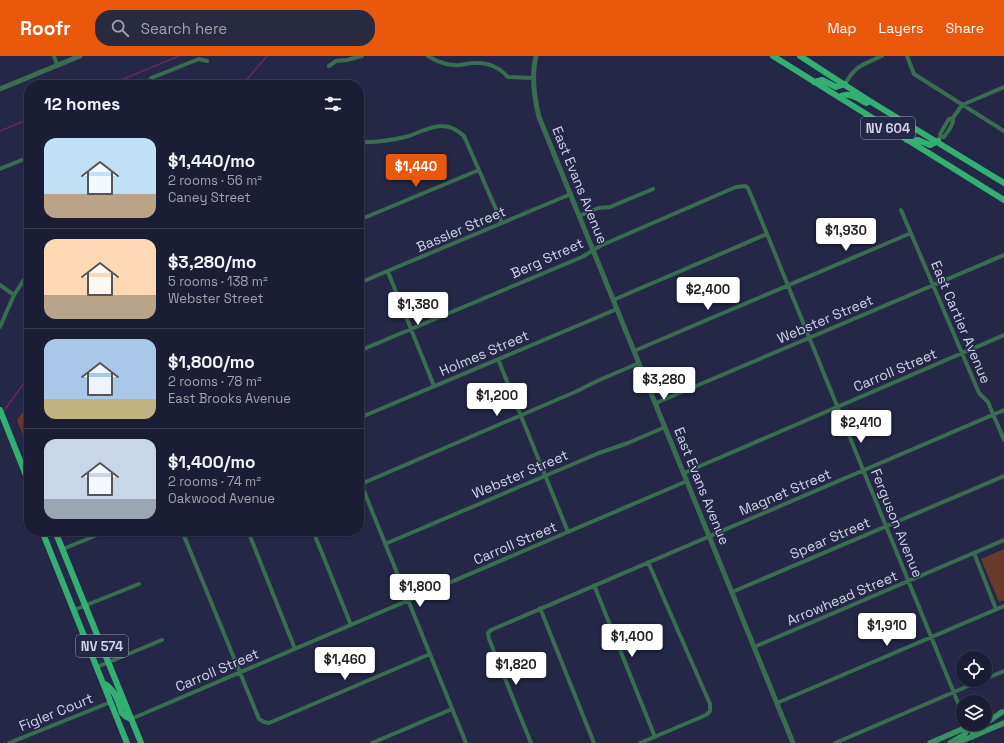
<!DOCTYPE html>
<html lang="en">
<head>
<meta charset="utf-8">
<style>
  body { margin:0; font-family:"Space Grotesk",sans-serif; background:#282a40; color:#f1f3f6; height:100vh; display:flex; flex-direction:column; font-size:15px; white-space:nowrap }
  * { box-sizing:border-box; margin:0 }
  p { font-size:13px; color:#a0a2ac }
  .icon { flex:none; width:22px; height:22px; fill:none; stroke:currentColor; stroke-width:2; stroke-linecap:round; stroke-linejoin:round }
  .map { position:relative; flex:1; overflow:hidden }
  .details { position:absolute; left:24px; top:24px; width:340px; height:456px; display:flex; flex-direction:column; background:#1b1d34; border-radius:16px; box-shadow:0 1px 3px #0004,0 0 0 1px #393b4f }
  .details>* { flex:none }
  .tools { position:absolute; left:956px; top:595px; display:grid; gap:8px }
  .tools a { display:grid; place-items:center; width:36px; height:36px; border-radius:50%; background:#1b1d34; box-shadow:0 1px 3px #0004,0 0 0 1px #393b4f; font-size:20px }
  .price { position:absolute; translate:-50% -34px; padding:0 9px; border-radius:4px; background:#fff; color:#222; font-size:13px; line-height:26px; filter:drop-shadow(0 1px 2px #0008) }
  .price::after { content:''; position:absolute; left:50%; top:24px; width:12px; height:9px; margin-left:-6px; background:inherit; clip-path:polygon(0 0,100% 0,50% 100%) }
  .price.current { background:#ea580c; color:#fff }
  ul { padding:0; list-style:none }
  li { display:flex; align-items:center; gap:12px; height:100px; padding:0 20px }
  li+li { border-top:1px solid #393b4f }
  li span { display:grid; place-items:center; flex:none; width:112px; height:80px; border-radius:12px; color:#555 }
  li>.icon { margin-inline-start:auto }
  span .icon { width:48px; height:48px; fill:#fffc; stroke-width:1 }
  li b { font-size:17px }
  h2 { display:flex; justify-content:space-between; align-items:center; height:48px; padding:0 20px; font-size:17px }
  header { display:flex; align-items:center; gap:24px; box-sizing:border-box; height:56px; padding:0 20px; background:#ea580c; color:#fff }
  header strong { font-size:19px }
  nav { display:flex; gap:22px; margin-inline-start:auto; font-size:14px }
  .search { width:280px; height:36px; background:#282a40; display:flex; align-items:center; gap:10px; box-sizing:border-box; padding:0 14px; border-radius:16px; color:#a0a2ac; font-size:15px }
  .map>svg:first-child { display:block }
  .green { fill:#69392b }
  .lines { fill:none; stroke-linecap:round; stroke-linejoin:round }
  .stream { stroke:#642956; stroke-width:1.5 }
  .minor { stroke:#396d50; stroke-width:4 }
  .tertiary { stroke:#396d50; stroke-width:5 }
  .secondary { stroke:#389264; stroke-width:5.5 }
  .primary { stroke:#33af74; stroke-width:6 }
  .labels { text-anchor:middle; stroke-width:3; stroke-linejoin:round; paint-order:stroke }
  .shield { fill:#242746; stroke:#9da0b7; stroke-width:1 }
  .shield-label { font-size:13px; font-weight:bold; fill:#d1d4e8 }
  .street-label { font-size:14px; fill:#d1d4e8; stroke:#242746 }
</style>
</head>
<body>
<header>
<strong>Roofr</strong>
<div class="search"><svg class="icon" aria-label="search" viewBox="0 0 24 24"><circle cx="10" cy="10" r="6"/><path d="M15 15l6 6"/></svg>Search here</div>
<nav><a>Map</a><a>Layers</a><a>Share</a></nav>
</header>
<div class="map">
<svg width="1004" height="687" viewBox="0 0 1004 687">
  <rect width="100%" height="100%" fill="#242746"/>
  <path class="green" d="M29,347V394L17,364Z
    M1004,493V544L999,546L981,503Z"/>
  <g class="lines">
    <path class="stream" d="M109,29L179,0
      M242,29L267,0
      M0,75L29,63
      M3,356L24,327L29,316"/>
    <path class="minor" d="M54,0L57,9
      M428,0C436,5 445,9 455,9C461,10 468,7 474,7C488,6 499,11 508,21L533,22
      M907,0L914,18L1004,75
      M329,10L336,5L347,4L362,0
      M845,28C856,9 862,9 882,0
      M149,29V25L151,22L199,3L207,5
      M941,81L940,78L949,63L953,62L962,49L1004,31
      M939,83L941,81H944C948,75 954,69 953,62
      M359,86C375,87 393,84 409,80C420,76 431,70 442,70C451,70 457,74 464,80L502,167
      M362,87L363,107
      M0,113L29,101
      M901,154L979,337L988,346L1004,384
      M579,160L598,152L610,151L653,133
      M359,164L479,114
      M388,216L434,330
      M359,227L571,138
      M0,229L14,239
      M613,244L767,178
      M0,271L14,239L29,216
      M359,295L582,201L602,189L736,131L745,130L748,132L767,178L963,659
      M634,295L911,177
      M498,303L568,476
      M656,347L1004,199
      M359,362L617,253
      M684,417L1004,279
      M359,423L466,687
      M361,428L575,336L597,325L639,307
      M182,475L259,663L264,666L269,667L430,598
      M248,475L295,593
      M313,475L351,569
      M385,488L599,397L628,387L665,371
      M63,493L107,475
      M974,497L996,553
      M594,529L655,681
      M732,536L1004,420
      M540,552L594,687
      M74,554L139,528
      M754,591L1004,484
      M97,611L162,584
      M985,623L1004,615
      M777,647L1004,550
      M131,663L687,425
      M9,687L111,646
      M372,687L452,653
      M531,687L489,583L488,577L491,574L1004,354
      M640,687L706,659L710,655V648L648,506
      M835,687L982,624"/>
    <path class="tertiary" d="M536,0C531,20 534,41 539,61L793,687
      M0,33L80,0"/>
    <path class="secondary" d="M972,681L973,675L979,672L1002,656
      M930,687L974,668
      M950,687L964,679L968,673V671
      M957,687L1004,667"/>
    <path class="primary" d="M773,0L1004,144
      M800,0L868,44L1004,127
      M814,26L822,24L836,31L845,28
      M839,41C848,35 857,42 866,47L868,46
      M907,84H918L930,89L938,85
      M0,354L29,427
      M42,475L127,687
      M55,475L141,687
      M103,627C115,633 118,645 122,657L125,660L131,663"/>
  </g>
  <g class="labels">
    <g class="shield">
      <rect x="861" y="61" width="54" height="22" rx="3"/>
      <rect x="76" y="579" width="52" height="22" rx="3"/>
    </g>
    <g class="shield-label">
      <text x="888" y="77">NV 604</text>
      <text x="102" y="595">NV 574</text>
    </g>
    <g class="street-label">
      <text transform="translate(580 129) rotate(68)" y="5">East Evans Avenue</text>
      <text transform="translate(461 173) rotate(-23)" y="5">Bassler Street</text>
      <text transform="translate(547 202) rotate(-24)" y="5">Berg Street</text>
      <text transform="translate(825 263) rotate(-23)" y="5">Webster Street</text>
      <text transform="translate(961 266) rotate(67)" y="5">East Cartier Avenue</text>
      <text transform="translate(484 297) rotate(-23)" y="5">Holmes Street</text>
      <text transform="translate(895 314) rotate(-23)" y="5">Carroll Street</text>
      <text transform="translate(520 418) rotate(-23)" y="5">Webster Street</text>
      <text transform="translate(702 430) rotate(68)" y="5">East Evans Avenue</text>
      <text transform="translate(785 436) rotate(-23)" y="5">Magnet Street</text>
      <text transform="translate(897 467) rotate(68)" y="5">Ferguson Avenue</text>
      <text transform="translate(830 482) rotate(-23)" y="5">Spear Street</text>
      <text transform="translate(515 487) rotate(-23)" y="5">Carroll Street</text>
      <text transform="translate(842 542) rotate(-23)" y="5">Arrowhead Street</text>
      <text transform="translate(217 614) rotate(-23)" y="5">Carroll Street</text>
      <text transform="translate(56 656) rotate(-22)" y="5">Figler Court</text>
    </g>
  </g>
</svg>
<div class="tools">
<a><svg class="icon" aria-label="locate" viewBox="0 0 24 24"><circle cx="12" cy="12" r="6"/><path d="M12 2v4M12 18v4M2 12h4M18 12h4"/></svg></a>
<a><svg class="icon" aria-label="layers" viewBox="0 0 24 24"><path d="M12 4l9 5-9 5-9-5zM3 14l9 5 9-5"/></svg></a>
</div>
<b class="price current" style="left:416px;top:132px">$1,440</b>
<b class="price" style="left:846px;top:196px">$1,930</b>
<b class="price" style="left:708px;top:255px">$2,400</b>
<b class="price" style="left:418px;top:270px">$1,380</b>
<b class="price" style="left:664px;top:345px">$3,280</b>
<b class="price" style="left:497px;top:361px">$1,200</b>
<b class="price" style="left:861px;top:388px">$2,410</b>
<b class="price" style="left:420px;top:552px">$1,800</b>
<b class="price" style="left:887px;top:591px">$1,910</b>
<b class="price" style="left:632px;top:602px">$1,400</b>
<b class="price" style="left:345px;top:625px">$1,460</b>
<b class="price" style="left:516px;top:630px">$1,820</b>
<section class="details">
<h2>12 homes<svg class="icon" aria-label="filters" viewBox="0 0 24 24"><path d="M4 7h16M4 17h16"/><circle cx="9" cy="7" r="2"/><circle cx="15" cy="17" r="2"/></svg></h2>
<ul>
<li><span style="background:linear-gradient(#bfe0f5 70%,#b9a48a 0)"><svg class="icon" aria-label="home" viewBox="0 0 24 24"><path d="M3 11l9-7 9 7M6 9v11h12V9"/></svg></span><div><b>$1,440/mo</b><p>2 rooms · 56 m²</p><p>Caney Street</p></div></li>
<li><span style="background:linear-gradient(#ffd9b3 70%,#b9a48a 0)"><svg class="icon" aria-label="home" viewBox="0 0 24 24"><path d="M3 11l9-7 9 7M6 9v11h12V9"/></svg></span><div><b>$3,280/mo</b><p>5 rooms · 138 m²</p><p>Webster Street</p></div></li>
<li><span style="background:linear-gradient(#a9c7e8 75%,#c2b280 0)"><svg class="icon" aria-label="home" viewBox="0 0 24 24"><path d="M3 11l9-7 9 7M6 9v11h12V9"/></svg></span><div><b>$1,800/mo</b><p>2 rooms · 78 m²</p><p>East Brooks Avenue</p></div></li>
<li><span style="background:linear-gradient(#c9d6e8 75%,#9aa5b1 0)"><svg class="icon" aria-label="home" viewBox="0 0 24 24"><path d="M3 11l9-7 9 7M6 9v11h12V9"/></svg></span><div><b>$1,400/mo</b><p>2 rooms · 74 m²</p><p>Oakwood Avenue</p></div></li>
</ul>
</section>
</div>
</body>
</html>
